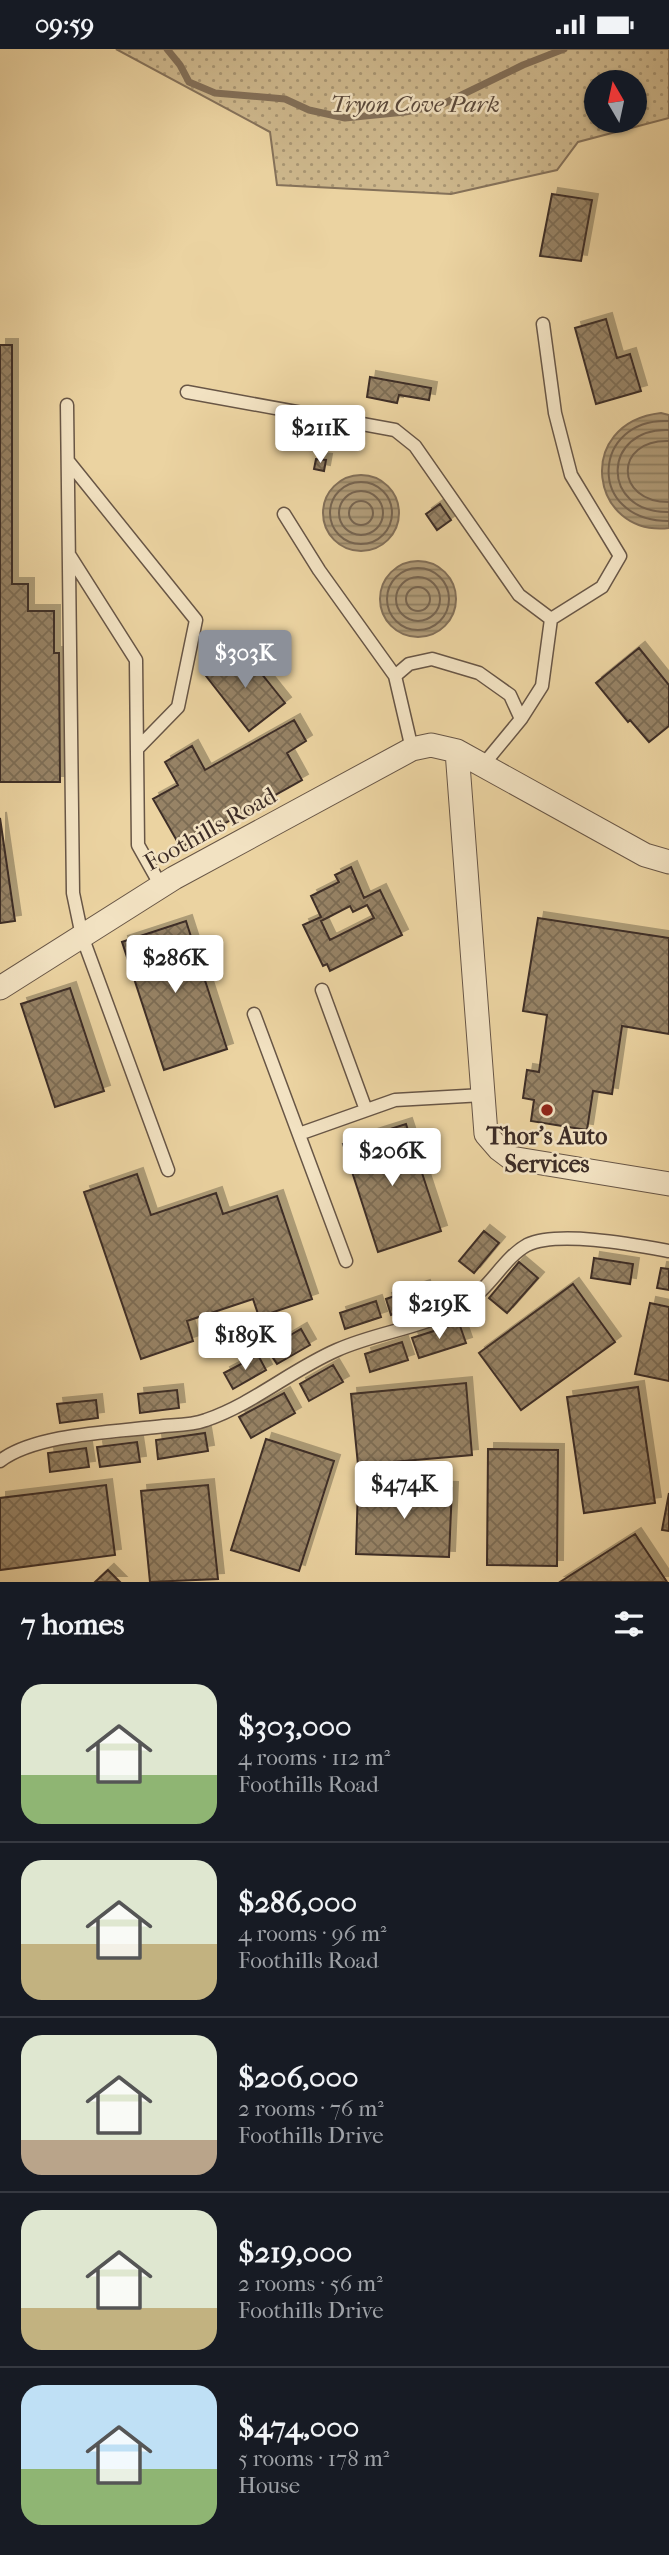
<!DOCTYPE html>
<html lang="en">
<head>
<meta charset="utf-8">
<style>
  body { margin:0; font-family:"IM FELL French Canon",serif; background:#20242c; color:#f1f3f6; height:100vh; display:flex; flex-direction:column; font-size:26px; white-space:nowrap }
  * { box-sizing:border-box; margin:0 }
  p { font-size:23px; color:#9ea1a6 }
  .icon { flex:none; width:38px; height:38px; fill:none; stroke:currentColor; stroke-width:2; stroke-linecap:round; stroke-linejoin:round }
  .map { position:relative; height:1533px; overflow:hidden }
  .details { display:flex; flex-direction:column; background:#171b24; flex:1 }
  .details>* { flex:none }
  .needle { width:46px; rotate:351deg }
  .fabs { position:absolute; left:584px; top:21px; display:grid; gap:14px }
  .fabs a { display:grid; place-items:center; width:63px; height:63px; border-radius:50%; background:#171b24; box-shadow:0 2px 5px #0004; font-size:35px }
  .price { position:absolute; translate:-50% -60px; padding:0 16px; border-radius:7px; background:#fff; color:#222; font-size:23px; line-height:46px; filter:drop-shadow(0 2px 4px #0008) }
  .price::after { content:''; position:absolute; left:50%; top:42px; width:21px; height:16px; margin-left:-10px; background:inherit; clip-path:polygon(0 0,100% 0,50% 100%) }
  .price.on { background:#8c9099; color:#fff }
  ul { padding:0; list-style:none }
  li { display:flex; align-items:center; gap:21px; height:175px; padding:0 21px }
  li+li { border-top:2px solid #363941 }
  li span { display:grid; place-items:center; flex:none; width:196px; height:140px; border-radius:21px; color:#555 }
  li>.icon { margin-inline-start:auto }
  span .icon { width:84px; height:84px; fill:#fffc; stroke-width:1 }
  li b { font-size:30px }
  h2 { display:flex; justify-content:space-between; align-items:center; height:84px; padding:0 21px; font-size:30px }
  .status { display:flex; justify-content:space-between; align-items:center; height:49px; padding:0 35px; background:#171b24; direction:ltr }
  .status svg { height:19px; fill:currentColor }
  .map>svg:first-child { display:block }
  .green { fill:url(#green-dots); stroke:#85725a; stroke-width:2; fill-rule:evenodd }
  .water { fill:url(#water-rules); stroke:#826f58; stroke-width:2 }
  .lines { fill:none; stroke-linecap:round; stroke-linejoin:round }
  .shore { stroke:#766450; stroke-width:2 }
  .stream { stroke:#826f58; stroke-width:7 }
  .building { fill:url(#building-cross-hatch); stroke:#3d2d27; stroke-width:2; fill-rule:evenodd; filter:url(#shadow) }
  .lane-casing { stroke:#685646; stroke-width:15 }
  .street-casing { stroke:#685646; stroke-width:25 }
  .lane { stroke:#f2e2c2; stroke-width:12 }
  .street { stroke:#f2e2c2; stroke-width:23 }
  .poi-dot { fill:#8f2418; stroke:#f2e2c2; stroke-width:2.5 }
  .labels { text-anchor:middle; stroke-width:5; stroke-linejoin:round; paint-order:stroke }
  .park-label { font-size:24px; font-style:italic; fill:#5a493b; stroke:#f2e2c2 }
  .street-label { font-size:24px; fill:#3d2d27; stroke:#f2e2c2 }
  .poi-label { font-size:24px; font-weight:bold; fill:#3d2d27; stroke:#f2e2c2 }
</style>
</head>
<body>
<div class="status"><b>09:59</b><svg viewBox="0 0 49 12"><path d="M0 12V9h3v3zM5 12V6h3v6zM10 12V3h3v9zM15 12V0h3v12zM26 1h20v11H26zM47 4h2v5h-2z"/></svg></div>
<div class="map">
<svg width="669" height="1533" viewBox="0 0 669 1533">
  <defs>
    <pattern id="green-dots" width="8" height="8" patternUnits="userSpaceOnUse" patternTransform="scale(1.75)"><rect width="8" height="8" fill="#cdb78c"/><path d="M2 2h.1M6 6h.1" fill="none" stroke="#a89572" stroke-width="1.8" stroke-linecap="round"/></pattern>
    <pattern id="water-rules" width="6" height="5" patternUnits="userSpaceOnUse" patternTransform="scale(1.75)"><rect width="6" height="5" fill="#b09b78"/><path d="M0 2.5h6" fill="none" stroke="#907f62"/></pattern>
    <pattern id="building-cross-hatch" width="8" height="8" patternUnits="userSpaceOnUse" patternTransform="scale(1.75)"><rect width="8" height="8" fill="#978366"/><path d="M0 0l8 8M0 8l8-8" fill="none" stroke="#7c6c54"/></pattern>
    <filter id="shadow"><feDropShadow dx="6" dy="-6" stdDeviation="0" flood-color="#0004"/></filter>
  </defs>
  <rect width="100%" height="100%" fill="#ebd3a1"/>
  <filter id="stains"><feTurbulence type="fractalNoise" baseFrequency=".00286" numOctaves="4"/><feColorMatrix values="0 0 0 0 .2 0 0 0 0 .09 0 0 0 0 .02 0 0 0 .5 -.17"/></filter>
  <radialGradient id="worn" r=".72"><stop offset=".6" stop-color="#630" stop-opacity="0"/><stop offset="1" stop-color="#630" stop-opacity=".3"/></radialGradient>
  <path class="green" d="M116,0H669V69L578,93L557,121L451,145L277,136L270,83ZM635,33V72H597V33Z"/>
  <path class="water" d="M661,364L669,366V479C590,488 573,374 661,364Z
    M323 464a38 38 0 1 1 76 0a38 38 0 1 1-76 0Z
    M380 550a38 38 0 1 1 76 0a38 38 0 1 1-76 0Z"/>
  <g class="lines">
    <path class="shore" d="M669,372C592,368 585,472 669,472
      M669,381C602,378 599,464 669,463
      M669,392C614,390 614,453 669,453
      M330 464a31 31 0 1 1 62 0a31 31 0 1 1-62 0Z
      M339 464a22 22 0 1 1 44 0a22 22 0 1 1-44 0Z
      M349 464a12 12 0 1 1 24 0a12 12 0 1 1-24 0Z
      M387 550a31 31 0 1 1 62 0a31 31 0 1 1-62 0Z
      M396 550a22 22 0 1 1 44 0a22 22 0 1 1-44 0Z
      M406 550a12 12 0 1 1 24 0a12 12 0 1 1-24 0Z"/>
    <path class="stream" d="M167,0L180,16L189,33L215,44L285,50L309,61L345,69L405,63L441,56L523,16L564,0"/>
  </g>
  <path class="building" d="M552,145L592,151L581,212L540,207Z
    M606,270L617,309L630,305L641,342L596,355L575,279Z
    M0,296H12V535H28V562H54V604H59L60,733H0Z
    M370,328L431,339L429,351L399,346L397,354L367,348Z
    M316,410L326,411L324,422L314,420Z
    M440,455L451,471L437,481L426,465Z
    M241,599L285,654L249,682L206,627Z
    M639,599L669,636V677L649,693L630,671L628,673L596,634Z
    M294,671L306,692L287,704L302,731L181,799L153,750L178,736L165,713L192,697L205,721Z
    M0,769L15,872L0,874Z
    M351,818L364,849L380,841L402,886L330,922L327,915L323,917L303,876L321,868L311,847L339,833L335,826ZM367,856L374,869L330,891L321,872L350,857L353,863Z
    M538,869L669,889V985L622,977L612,1045L593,1042L587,1081L531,1072L534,1051L523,1049L527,1021L539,1023L547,966L523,962Z
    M186,872L227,1000L164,1021L122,893Z
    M70,939L104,1042L55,1058L21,955Z
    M406,1075L441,1182L378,1203L343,1095Z
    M137,1125L151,1166L216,1144L223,1165L277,1147L312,1250L259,1268L253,1250L187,1272L193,1292L141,1310L84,1143Z
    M484,1182L499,1194L474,1224L459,1212Z
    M594,1209L633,1215L630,1235L591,1229Z
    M519,1213L538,1229L507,1264L489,1249Z
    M661,1219L669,1220V1241L657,1239Z
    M573,1235L615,1293L521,1361L479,1304Z
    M424,1237L429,1253L391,1266L386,1250Z
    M376,1252L381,1268L345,1280L340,1264Z
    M650,1254L669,1258V1332L635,1325Z
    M459,1274L466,1294L419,1309L412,1289Z
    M301,1280L310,1296L277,1315L267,1300Z
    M402,1293L408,1311L370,1323L365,1305Z
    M258,1306L266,1321L233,1340L224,1324Z
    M333,1316L343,1333L309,1352L300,1335Z
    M466,1334L472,1406L358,1416L351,1345Z
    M638,1338L655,1454L584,1464L567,1348Z
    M177,1341L179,1359L140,1364L138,1345Z
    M284,1344L295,1364L251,1389L239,1368Z
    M96,1351L98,1369L60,1374L57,1355Z
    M205,1384L208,1402L158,1410L156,1391Z
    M266,1390L334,1412L299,1522L231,1501Z
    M137,1393L140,1413L100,1418L97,1398Z
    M86,1399L89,1418L50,1423L48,1404Z
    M488,1400L558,1401L557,1517L487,1516Z
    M106,1436L115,1506L0,1521V1449Z
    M208,1436L218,1530L150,1533L141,1442Z
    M358,1436L452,1439L449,1508L356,1505Z
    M669,1444V1482L662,1481Z
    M635,1485L667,1533H560Z
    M108,1521L120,1533H95Z"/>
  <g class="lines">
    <defs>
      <path id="lane" d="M187,343L395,381L415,397L519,546L551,570
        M67,356L73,844L82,887L168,1121
        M68,412L196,571L178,658L137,700
        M284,465L319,521L395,627
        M70,507L136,611L138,796L161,837
        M521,670L542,637L551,570L602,538L620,507L571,426L555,364L543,275
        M412,700L395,627L409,615L432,610L479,624L510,646L521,670L483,716
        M322,941L366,1061
        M254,965L346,1212
        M299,1085L395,1051L483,1046
        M0,1412C37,1384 118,1383 164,1377C178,1376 193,1376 206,1371C253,1355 291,1321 337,1301C382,1281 427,1280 470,1251C490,1238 505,1208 527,1196C558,1181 636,1196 669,1202"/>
      <path id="street" d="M457,702L486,1085L499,1100L511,1109L669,1135
        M0,939L174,829L412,700L431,696L457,702L645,806L669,813"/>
    </defs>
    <use href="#lane" class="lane-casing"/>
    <use href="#street" class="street-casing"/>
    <use href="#lane" class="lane"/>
    <use href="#street" class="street"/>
  </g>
  <circle class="poi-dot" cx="547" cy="1061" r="7"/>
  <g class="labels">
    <g class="park-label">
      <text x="415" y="63">Tryon Cove Park</text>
    </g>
    <g class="street-label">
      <text transform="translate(210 780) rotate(-29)" y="8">Foothills Road</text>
    </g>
    <g class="poi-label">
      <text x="547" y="1095">Thor's Auto<tspan x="547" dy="28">Services</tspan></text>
    </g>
  </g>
  <rect width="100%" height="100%" filter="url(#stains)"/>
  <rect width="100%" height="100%" fill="url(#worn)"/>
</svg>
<div class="fabs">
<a><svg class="needle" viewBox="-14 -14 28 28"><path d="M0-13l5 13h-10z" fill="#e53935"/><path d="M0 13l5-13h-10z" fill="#9ea1a6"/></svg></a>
</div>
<b class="price" style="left:320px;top:416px">$211K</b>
<b class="price on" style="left:245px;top:641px">$303K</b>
<b class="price" style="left:175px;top:946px">$286K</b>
<b class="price" style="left:392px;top:1139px">$206K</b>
<b class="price" style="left:439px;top:1292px">$219K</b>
<b class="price" style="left:245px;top:1323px">$189K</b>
<b class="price" style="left:404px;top:1472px">$474K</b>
</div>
<section class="details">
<h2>7 homes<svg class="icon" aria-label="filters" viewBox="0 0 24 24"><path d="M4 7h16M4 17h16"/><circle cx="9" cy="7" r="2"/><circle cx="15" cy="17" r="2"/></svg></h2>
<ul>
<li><span style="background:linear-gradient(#dfe7d0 65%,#8fb573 0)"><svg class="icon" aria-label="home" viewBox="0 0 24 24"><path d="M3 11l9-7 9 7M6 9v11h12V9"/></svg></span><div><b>$303,000</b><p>4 rooms · 112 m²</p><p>Foothills Road</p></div></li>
<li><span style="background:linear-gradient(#dfe7d0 60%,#c2b280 0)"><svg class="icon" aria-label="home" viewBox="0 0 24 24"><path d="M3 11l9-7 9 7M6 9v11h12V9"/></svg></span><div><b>$286,000</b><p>4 rooms · 96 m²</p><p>Foothills Road</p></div></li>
<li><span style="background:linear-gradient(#dfe7d0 75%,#b9a48a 0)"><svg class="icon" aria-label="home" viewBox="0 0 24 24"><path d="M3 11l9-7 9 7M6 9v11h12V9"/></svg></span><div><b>$206,000</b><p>2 rooms · 76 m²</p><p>Foothills Drive</p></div></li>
<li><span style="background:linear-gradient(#dfe7d0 70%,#c2b280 0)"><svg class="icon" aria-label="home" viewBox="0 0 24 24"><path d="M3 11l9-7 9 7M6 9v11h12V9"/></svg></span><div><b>$219,000</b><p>2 rooms · 56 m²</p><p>Foothills Drive</p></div></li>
<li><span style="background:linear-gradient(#bfe0f5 60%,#8fb573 0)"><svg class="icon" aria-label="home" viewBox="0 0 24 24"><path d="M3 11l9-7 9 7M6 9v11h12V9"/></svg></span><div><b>$474,000</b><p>5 rooms · 178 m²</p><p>House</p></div></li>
</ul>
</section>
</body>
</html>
